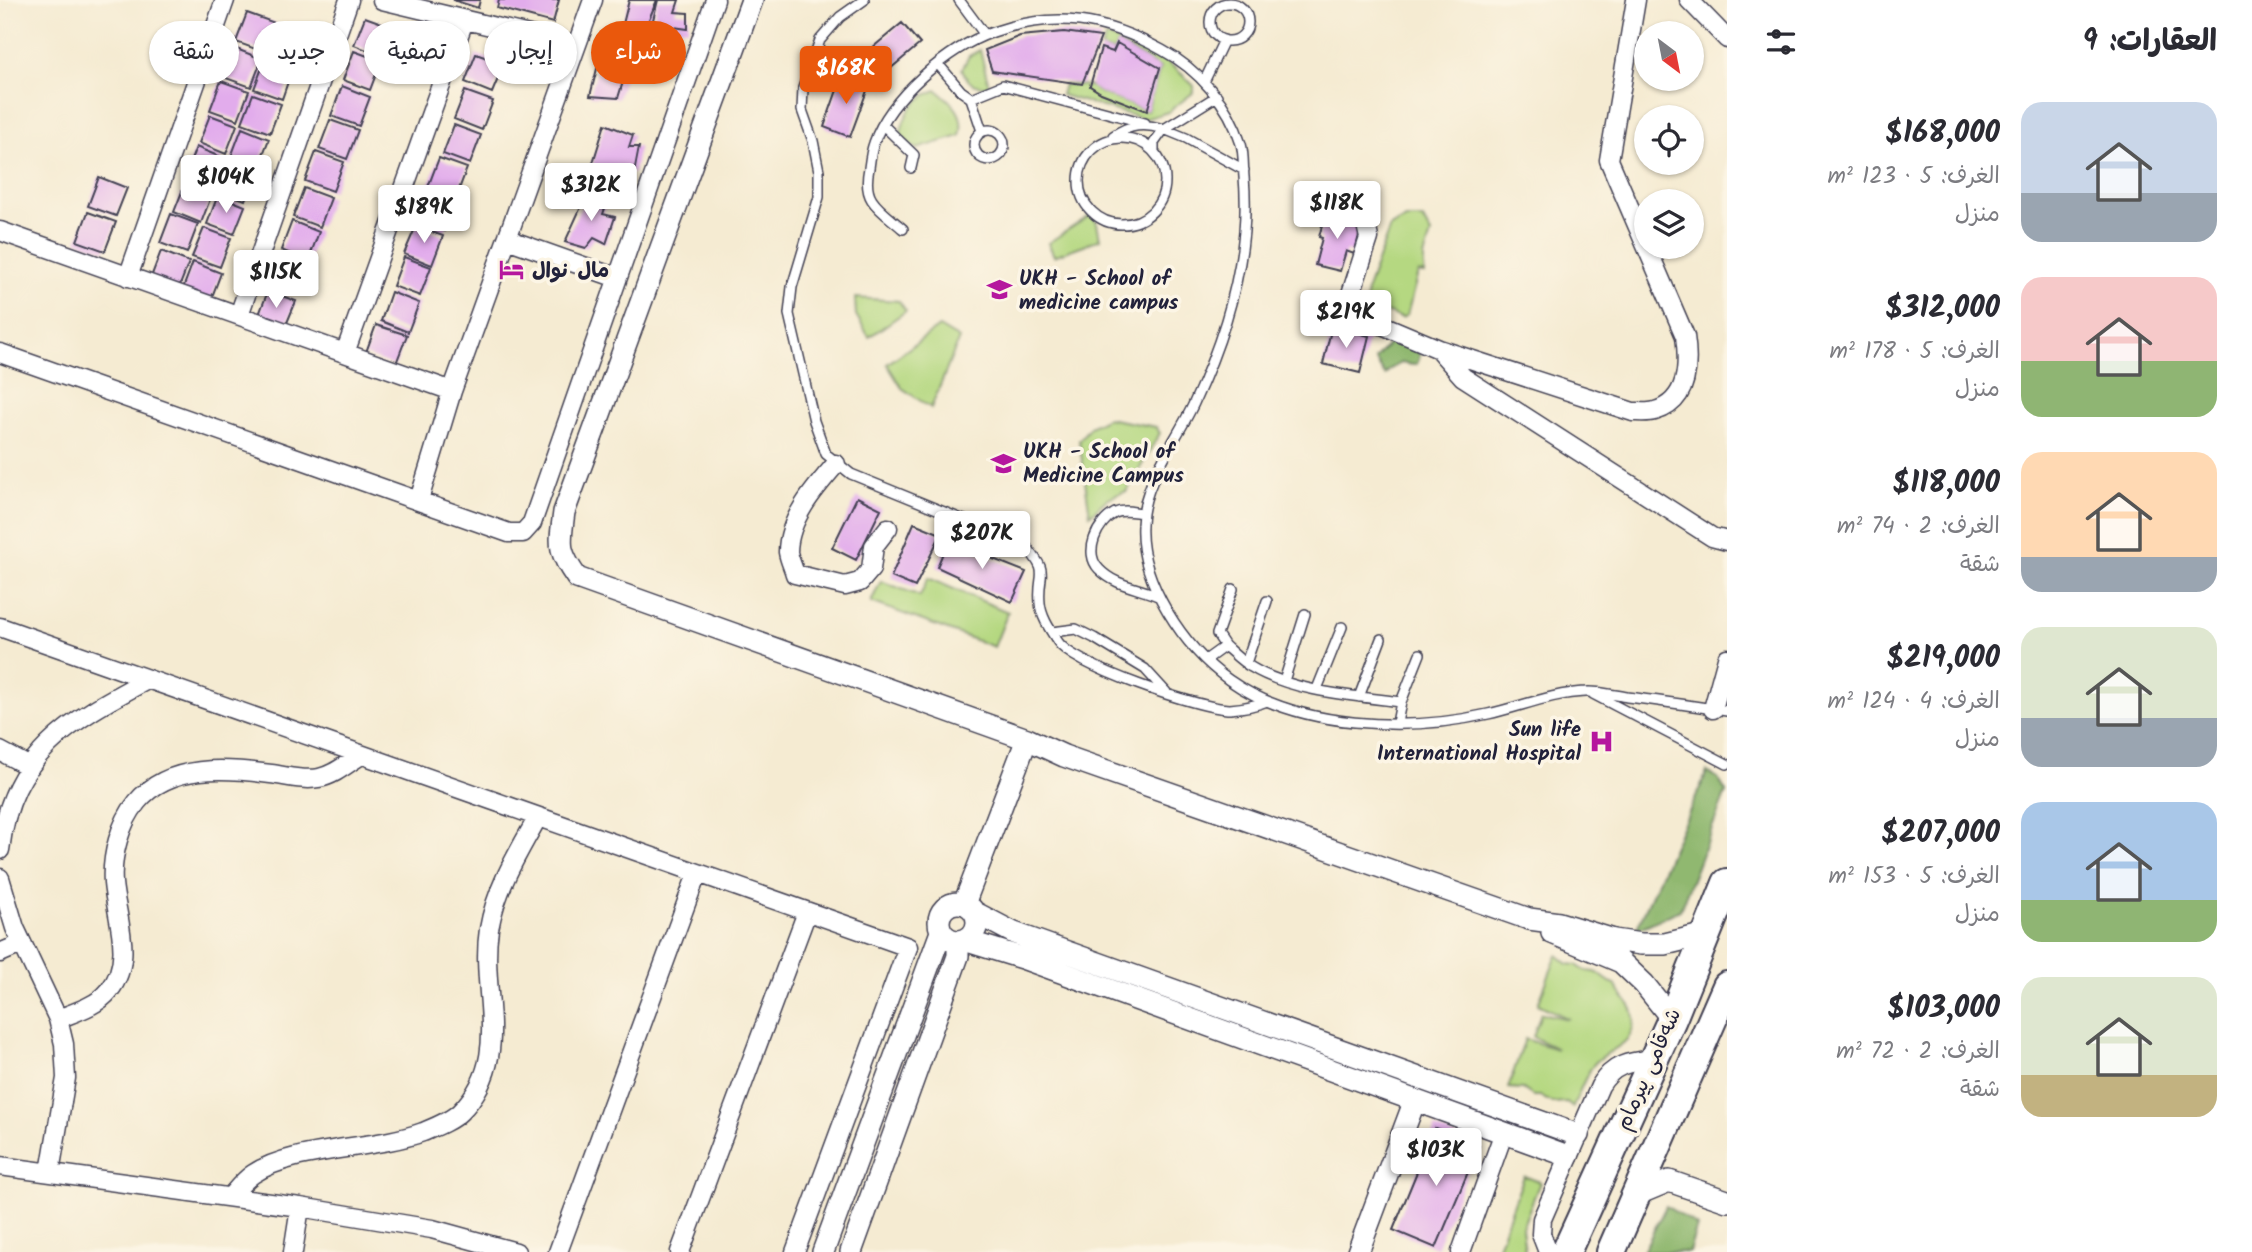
<!DOCTYPE html>
<html lang="ar">
<head>
<meta charset="utf-8">
<style>
  body { margin:0; font-family:Kalam,"Playpen Sans Arabic",sans-serif; background:#f7f7f7; color:#2b2b33; direction:rtl; height:100vh; display:flex; flex-direction:column; font-size:26px; white-space:nowrap }
  * { box-sizing:border-box; margin:0 }
  p { font-size:23px; color:#7c7c81 }
  .icon { flex:none; width:38px; height:38px; fill:none; stroke:currentColor; stroke-width:2; stroke-linecap:round; stroke-linejoin:round }
  .map { position:relative; flex:1; overflow:hidden; direction:ltr }
  .details { display:flex; flex-direction:column; background:#fff; width:525px }
  .details>* { flex:none }
  .hud { position:absolute; left:21px; top:21px; width:665px; height:63px; direction:rtl; display:flex; gap:14px }
  .needle { width:46px; rotate:148deg }
  .fabs { position:absolute; left:1634px; top:21px; display:grid; gap:14px }
  .fabs a { display:grid; place-items:center; width:70px; height:70px; border-radius:50%; background:#fff; box-shadow:0 2px 5px #0004; font-size:35px }
  .price { position:absolute; translate:-50% -60px; padding:0 16px; border-radius:7px; background:#fff; color:#222; font-size:23px; line-height:46px; filter:drop-shadow(0 2px 4px #0008) }
  .price::after { content:''; position:absolute; left:50%; top:42px; width:21px; height:16px; margin-left:-10px; background:inherit; clip-path:polygon(0 0,100% 0,50% 100%) }
  .price.current { background:#ea580c; color:#fff }
  ul { padding:0; list-style:none }
  li { display:flex; align-items:center; gap:21px; height:175px; padding:0 35px }
  li span { display:grid; place-items:center; flex:none; width:196px; height:140px; border-radius:21px; color:#555 }
  li>.icon { margin-inline-start:auto }
  span .icon { width:84px; height:84px; fill:#fffc; stroke-width:1 }
  li b { font-size:30px }
  h2 { display:flex; justify-content:space-between; align-items:center; height:84px; padding:0 35px; font-size:30px }
  .pill { padding:0 24px; border-radius:32px; background:#fff; box-shadow:0 2px 5px #0004; font-size:24px; line-height:63px }
  .pill.current { background:#ea580c; color:#fff }
  main { display:flex; flex:1; min-height:0 }
  .map>svg:first-child { display:block }
  .green { fill:#b5d881; stroke:#6c7d5e; stroke-width:2 }
  .forest { fill:#90b86f; stroke:#596d55; stroke-width:2 }
  .building { fill:#e2acec }
  .lines { fill:none; stroke-linecap:round; stroke-linejoin:round }
  .service-casing { stroke:#424052; stroke-width:12 }
  .minor-casing { stroke:#424052; stroke-width:21 }
  .tertiary-casing { stroke:#424052; stroke-width:24 }
  .trunk-casing { stroke:#424052; stroke-width:32 }
  .service { stroke:#fff; stroke-width:9 }
  .minor { stroke:#fff; stroke-width:18 }
  .tertiary { stroke:#fff; stroke-width:21 }
  .trunk { stroke:#fff; stroke-width:28 }
  .labels { text-anchor:middle; stroke-width:7; stroke-linejoin:round; paint-order:stroke }
  .poi-label { font-size:21px; font-weight:bold; fill:#22223b; stroke:#fcf5e5; text-anchor:start }
  .street-label { font-size:21px; fill:#22223b; stroke:#fcf5e5 }
</style>
</head>
<body>
<main>
<section class="details">
<h2>العقارات: 9<svg class="icon" aria-label="filters" viewBox="0 0 24 24"><path d="M4 7h16M4 17h16"/><circle cx="9" cy="7" r="2"/><circle cx="15" cy="17" r="2"/></svg></h2>
<ul>
<li><span style="background:linear-gradient(#c9d6e8 65%,#9aa5b1 0)"><svg class="icon" aria-label="home" viewBox="0 0 24 24"><path d="M3 11l9-7 9 7M6 9v11h12V9"/></svg></span><div><b>$168,000</b><p>الغرف: 5 · 123 m²</p><p>منزل</p></div></li>
<li><span style="background:linear-gradient(#f6c9c9 60%,#8fb573 0)"><svg class="icon" aria-label="home" viewBox="0 0 24 24"><path d="M3 11l9-7 9 7M6 9v11h12V9"/></svg></span><div><b>$312,000</b><p>الغرف: 5 · 178 m²</p><p>منزل</p></div></li>
<li><span style="background:linear-gradient(#ffd9b3 75%,#9aa5b1 0)"><svg class="icon" aria-label="home" viewBox="0 0 24 24"><path d="M3 11l9-7 9 7M6 9v11h12V9"/></svg></span><div><b>$118,000</b><p>الغرف: 2 · 74 m²</p><p>شقة</p></div></li>
<li><span style="background:linear-gradient(#dfe7d0 65%,#9aa5b1 0)"><svg class="icon" aria-label="home" viewBox="0 0 24 24"><path d="M3 11l9-7 9 7M6 9v11h12V9"/></svg></span><div><b>$219,000</b><p>الغرف: 4 · 124 m²</p><p>منزل</p></div></li>
<li><span style="background:linear-gradient(#a9c7e8 70%,#8fb573 0)"><svg class="icon" aria-label="home" viewBox="0 0 24 24"><path d="M3 11l9-7 9 7M6 9v11h12V9"/></svg></span><div><b>$207,000</b><p>الغرف: 5 · 153 m²</p><p>منزل</p></div></li>
<li><span style="background:linear-gradient(#dfe7d0 70%,#c2b280 0)"><svg class="icon" aria-label="home" viewBox="0 0 24 24"><path d="M3 11l9-7 9 7M6 9v11h12V9"/></svg></span><div><b>$103,000</b><p>الغرف: 2 · 72 m²</p><p>شقة</p></div></li>
</ul>
</section>
<div class="map">
<svg width="1727" height="1252" viewBox="0 0 1727 1252">
  <rect width="100%" height="100%" fill="#fcf5e5"/>
  <filter id="ink" filterUnits="userSpaceOnUse"><feTurbulence type="fractalNoise" baseFrequency=".0143" numOctaves="2"/><feDisplacementMap in="SourceGraphic" scale="14" xChannelSelector="R" yChannelSelector="G"/><feConvolveMatrix kernelMatrix="1 2 1 2 8 2 1 2 1" color-interpolation-filters="sRGB"/></filter>
  <filter id="wash" filterUnits="userSpaceOnUse"><feTurbulence type="fractalNoise" baseFrequency=".00686" numOctaves="4" result="noise"/><feDisplacementMap in="SourceGraphic" scale="28" xChannelSelector="R" yChannelSelector="G"/><feGaussianBlur stdDeviation="1.57" result="paint"/><feColorMatrix in="noise" values="0 0 0 0 0 0 0 0 0 0 0 0 0 0 0 0 0 1.4 0 .05"/><feComposite in="paint" operator="in"/></filter>
  <g filter="url(#wash)">
    <rect width="100%" height="100%" fill="#f5ebd2"/>
    <path class="green" d="M1106,37C1145,46 1166,57 1194,86V92L1168,112L1145,119L1061,95L1064,84L1090,86L1101,93L1147,111L1160,68L1118,43L1113,52L1101,48Z
      M980,50L989,86C974,87 968,84 962,69L969,56Z
      M937,90C953,103 966,114 960,136L917,149L900,137C904,113 914,98 937,90Z
      M1091,215L1097,223L1100,239L1054,256L1048,243Z
      M1406,219H1423L1431,234L1424,257V274L1418,273L1407,315L1402,318L1369,306L1366,299L1367,289L1390,227Z
      M855,298L899,301L906,311L869,337L856,315Z
      M939,327L959,339L931,408L902,388L887,364Z
      M1107,418L1156,427L1160,433L1127,491L1108,498L1090,515L1079,440L1090,427Z
      M928,578L1008,612L994,647L871,602L881,581L920,596Z
      M1557,955L1568,964L1577,965C1588,975 1590,969 1599,974C1605,978 1607,982 1615,984C1620,997 1636,1005 1634,1022C1632,1047 1609,1048 1595,1063C1586,1072 1578,1096 1573,1107L1567,1102L1552,1103L1540,1096H1533L1523,1089L1508,1088L1525,1039L1557,1049L1533,1037L1541,1013L1569,1019L1538,1004Z
      M1524,1176L1540,1182L1522,1228L1525,1252H1496Z"/>
    <path class="forest" d="M1405,339L1415,347L1420,356L1417,364L1413,365L1401,363L1390,369L1385,375L1375,359L1390,342Z
      M1707,772L1718,778L1726,792L1680,910L1636,930Z
      M1666,1206L1697,1226L1689,1252H1643Z"/>
    <g id="blocks">
      <path class="building" d="M453,0H480L478,8Z
        M499,0H559L553,23L497,8Z
        M629,0H657L645,29L622,28Z
        M658,0H679L675,12L688,13V29L652,24Z
        M247,13L275,23L264,52L236,42Z
        M365,17L393,27L382,56L354,45Z
        M902,23L920,44L878,79L860,58Z
        M279,26L307,36L296,65L268,55Z
        M1064,32L1101,37L1082,84L992,71L985,50L1020,36Z
        M1117,43L1160,68L1147,111L1101,93L1090,86L1101,48L1113,52Z
        M234,48L262,59L251,87L223,77Z
        M602,49L630,59L618,98L590,96Z
        M354,51L381,61L370,90L343,80Z
        M476,54L504,64L492,93L465,82Z
        M265,60L292,70L282,99L254,89Z
        M842,76L869,85L850,137L824,127Z
        M221,81L249,91L238,120L210,110Z
        M342,86L370,97L359,126L331,116Z
        M465,91L493,101L482,130L454,119Z
        M253,94L281,104L270,133L242,123Z
        M210,115L237,125L226,154L199,143Z
        M330,120L358,130L347,159L319,149Z
        M605,124L633,135L629,147H639L634,173L617,170L608,190L587,182Z
        M454,125L481,135L470,164L443,154Z
        M242,128L269,139L258,167L231,157Z
        M196,147L223,158L212,186L185,176Z
        M316,152L344,162L333,191L305,181Z
        M439,158L467,168L456,197L428,187Z
        M228,161L256,171L245,200L217,190Z
        M99,177L127,188L116,216L88,206Z
        M185,184L212,194L201,223L174,212Z
        M304,188L331,198L320,227L293,217Z
        M428,192L456,202L445,231L417,221Z
        M218,195L245,206L234,234L207,224Z
        M586,196L608,200L603,214L615,217L606,244L594,238L586,248L565,242Z
        M88,212L116,222L105,251L77,241Z
        M171,214L198,224L187,253L160,243Z
        M1325,214L1362,224L1354,254L1346,251L1340,271L1315,265L1322,238L1319,237Z
        M292,221L319,232L308,261L281,250Z
        M416,226L443,236L432,265L404,254Z
        M204,228L231,238L220,267L192,257Z
        M161,251L189,262L178,290L150,280Z
        M281,253L309,264L298,293L270,282Z
        M404,257L431,267L420,296L393,286Z
        M193,262L221,273L210,302L182,291Z
        M268,291L296,301L284,330L257,320Z
        M391,292L419,303L408,332L381,321Z
        M376,325L407,335L395,366L365,355Z
        M1332,326L1369,336L1360,373L1323,364Z
        M857,497L881,509L856,560L832,548Z
        M914,523L941,534L915,587L891,577Z
        M948,541L1026,572L1012,602L937,567Z
        M1435,1128L1479,1146L1436,1248L1393,1230Z"/>
    </g>
  </g>
  <g filter="url(#ink)">
    <use href="#blocks" fill-opacity="0" stroke="#424052" stroke-width="2"/>
    <g class="lines">
      <defs>
        <path id="service" d="M864,0L840,17L820,40L803,88L802,110L813,141L819,171V197L792,287L789,314L814,421L826,454L851,474L1025,545C1052,577 1037,570 1040,603C1041,617 1051,631 1058,642C1074,666 1200,709 1230,709C1242,708 1255,706 1267,701
          M959,0L985,35
          M1210 22a19 19 0 1 1 38 0a19 19 0 1 1-38 0Z
          M938,64L961,91L971,98L1003,85L1145,123
          M1204,82L1224,40
          M971,98L982,131
          M883,125L914,155L911,168
          M974 145a15 15 0 1 1 30 0a15 15 0 1 1-30 0Z
          M1113,136C1131,124 1143,123 1164,129L1217,96
          M1079 181a43 43 0 1 1 86 0a43 43 0 1 1-86 0Z
          M1154,152V143L1164,129L1186,138L1244,170
          M903,229C893,220 879,211 872,200C866,191 867,178 869,168C870,160 871,151 874,143C890,97 948,48 993,32C1055,10 1106,19 1162,50C1198,69 1229,104 1241,144C1244,154 1243,166 1244,177C1251,254 1226,334 1194,403C1176,442 1143,481 1142,525C1139,581 1184,648 1229,680C1298,729 1409,732 1488,714C1520,707 1552,693 1586,692C1599,691 1614,695 1627,697C1661,701 1694,706 1727,711
          M1142,513C1133,512 1124,509 1115,513C1097,522 1083,553 1099,569C1115,586 1137,587 1158,596
          M1052,632L1076,629L1094,638L1145,669L1166,692
          M1225,646L1217,634L1233,589
          M1207,659L1225,646C1233,653 1242,662 1251,667C1292,692 1354,696 1401,702L1397,723
          M1246,663L1267,601
          M1284,681L1305,614
          M1317,689L1342,627
          M1593,694L1727,764
          M1359,697L1381,639
          M1401,702L1420,654"/>
        <path id="minor" d="M382,0L575,46
          M1689,0L1727,39
          M1339,206L1364,215L1369,238L1349,300L1350,307L1356,314L1439,349L1633,412C1639,412 1649,413 1655,411C1689,401 1689,364 1685,336L1609,160L1636,0
          M0,231L452,391
          M507,239L617,278
          M128,277L225,0
          M239,315L349,0
          M1440,351L1463,377L1712,537L1727,541
          M0,353L509,533H523L532,523L715,0
          M345,353L464,21
          M836,464C815,488 788,519 788,552C789,559 793,567 795,574L845,586L860,582L871,569L874,546L888,528
          M419,500L452,391L593,0
          M0,627L908,947L795,1252
          M1713,709L1727,658
          M0,751L30,767
          M0,850C11,754 70,721 147,680
          M0,878L15,928L58,1019L64,1044L66,1078L50,1172
          M0,953L21,944
          M58,1019C75,1012 97,1006 109,991C135,959 116,918 113,883C111,856 120,823 137,802C169,763 227,768 271,774C287,776 304,781 319,778C335,775 348,763 361,755
          M0,1166L300,1207L432,1229L516,1252
          M231,1196C238,1188 244,1180 253,1174C293,1147 374,1150 423,1132C435,1127 451,1121 460,1112C514,1058 479,994 489,929C496,888 518,853 538,817
          M293,1252L300,1207
          M558,1252L694,882
          M680,1252L804,920
          M1461,1252L1504,1132
          M1548,1252L1541,1234L1542,1219L1600,1086C1613,1064 1629,1062 1653,1059"/>
        <path id="tertiary" d="M752,0L564,512C560,544 557,550 577,578L1027,739L1064,756L1529,919L1559,923L1614,940L1641,944H1665L1706,934
          M939 922a19 19 0 1 1 38 0a19 19 0 1 1-38 0Z
          M964,904L1027,739
          M974,912L1014,933L1578,1135
          M1552,933L1621,962L1644,984L1672,1019
          M964,940L1022,958L1568,1156
          M1635,1198L1645,1191L1669,1181L1727,1201
          M823,1252L941,932
          M851,1252L958,956V941
          M1358,1252L1415,1100"/>
        <path id="trunk" d="M1566,1252L1672,1019L1727,883
          M1611,1252L1727,986"/>
      </defs>
      <use href="#service" class="service-casing"/>
      <use href="#minor" class="minor-casing"/>
      <use href="#tertiary" class="tertiary-casing"/>
      <use href="#trunk" class="trunk-casing"/>
      <use href="#service" class="service"/>
      <use href="#minor" class="minor"/>
      <use href="#tertiary" class="tertiary"/>
      <use href="#trunk" class="trunk"/>
    </g>
  </g>
  <defs>
    <symbol id="hotel-bare" viewBox="-9 -9 18 18"><path d="M-6-4.5h1.5V1H6V5H4.5V3h-9V5H-6ZM-4 0a1.8 1.8 0 1 1 3.6 0ZM.5 0V-2.5h3Q6-2.5 6 0Z" fill="#b5179e" stroke="#fcf5e5" stroke-width="2.5" paint-order="stroke"/></symbol>
    <symbol id="university-bare" viewBox="-9 -9 18 18"><path d="M0-5L7-2L0 1L-7-2ZM-4 1L0 2.5L4 1V4Q0 6-4 4Z" fill="#b5179e" stroke="#fcf5e5" stroke-width="2.5" paint-order="stroke"/></symbol>
    <symbol id="hospital-bare" viewBox="-9 -9 18 18"><path d="M-5-5h3v3.5h4V-5h3V5h-3V1.5h-4V5h-3Z" fill="#b5179e" stroke="#fcf5e5" stroke-width="2.5" paint-order="stroke"/></symbol>
  </defs>
  <g fill-rule="evenodd">
    <use href="#hotel-bare" x="494" y="252" width="35" height="35"/>
    <use href="#university-bare" x="982" y="272" width="35" height="35"/>
    <use href="#university-bare" x="986" y="446" width="35" height="35"/>
    <use href="#hospital-bare" x="1584" y="724" width="35" height="35"/>
  </g>
  <g class="labels">
    <g class="poi-label">
      <text x="532" y="277">مال نوال</text>
      <text x="1019" y="285">UKH - School of<tspan x="1019" dy="24">medicine campus</tspan></text>
      <text x="1023" y="458">UKH - School of<tspan x="1023" dy="24">Medicine Campus</tspan></text>
      <text x="1581" y="736" text-anchor="end">Sun life<tspan x="1581" dy="24">International Hospital</tspan></text>
    </g>
    <g class="street-label">
      <text transform="translate(1648 1069) rotate(-66)" y="7">شەقامی پیرمام</text>
    </g>
  </g>
</svg>
<div class="fabs">
<a><svg class="needle" viewBox="-14 -14 28 28"><path d="M0-13l5 13h-10z" fill="#e53935"/><path d="M0 13l5-13h-10z" fill="#7c7c81"/></svg></a>
<a><svg class="icon" aria-label="locate" viewBox="0 0 24 24"><circle cx="12" cy="12" r="6"/><path d="M12 2v4M12 18v4M2 12h4M18 12h4"/></svg></a>
<a><svg class="icon" aria-label="layers" viewBox="0 0 24 24"><path d="M12 4l9 5-9 5-9-5zM3 14l9 5 9-5"/></svg></a>
</div>
<b class="price current" style="left:846px;top:106px">$168K</b>
<b class="price" style="left:226px;top:215px">$104K</b>
<b class="price" style="left:591px;top:223px">$312K</b>
<b class="price" style="left:1337px;top:241px">$118K</b>
<b class="price" style="left:424px;top:245px">$189K</b>
<b class="price" style="left:276px;top:310px">$115K</b>
<b class="price" style="left:1346px;top:350px">$219K</b>
<b class="price" style="left:982px;top:571px">$207K</b>
<b class="price" style="left:1436px;top:1188px">$103K</b>
<div class="hud">
<a class="pill current">شراء</a>
<a class="pill">إيجار</a>
<a class="pill">تصفية</a>
<a class="pill">جديد</a>
<a class="pill">شقة</a>
</div>
</div>
</main>
</body>
</html>
